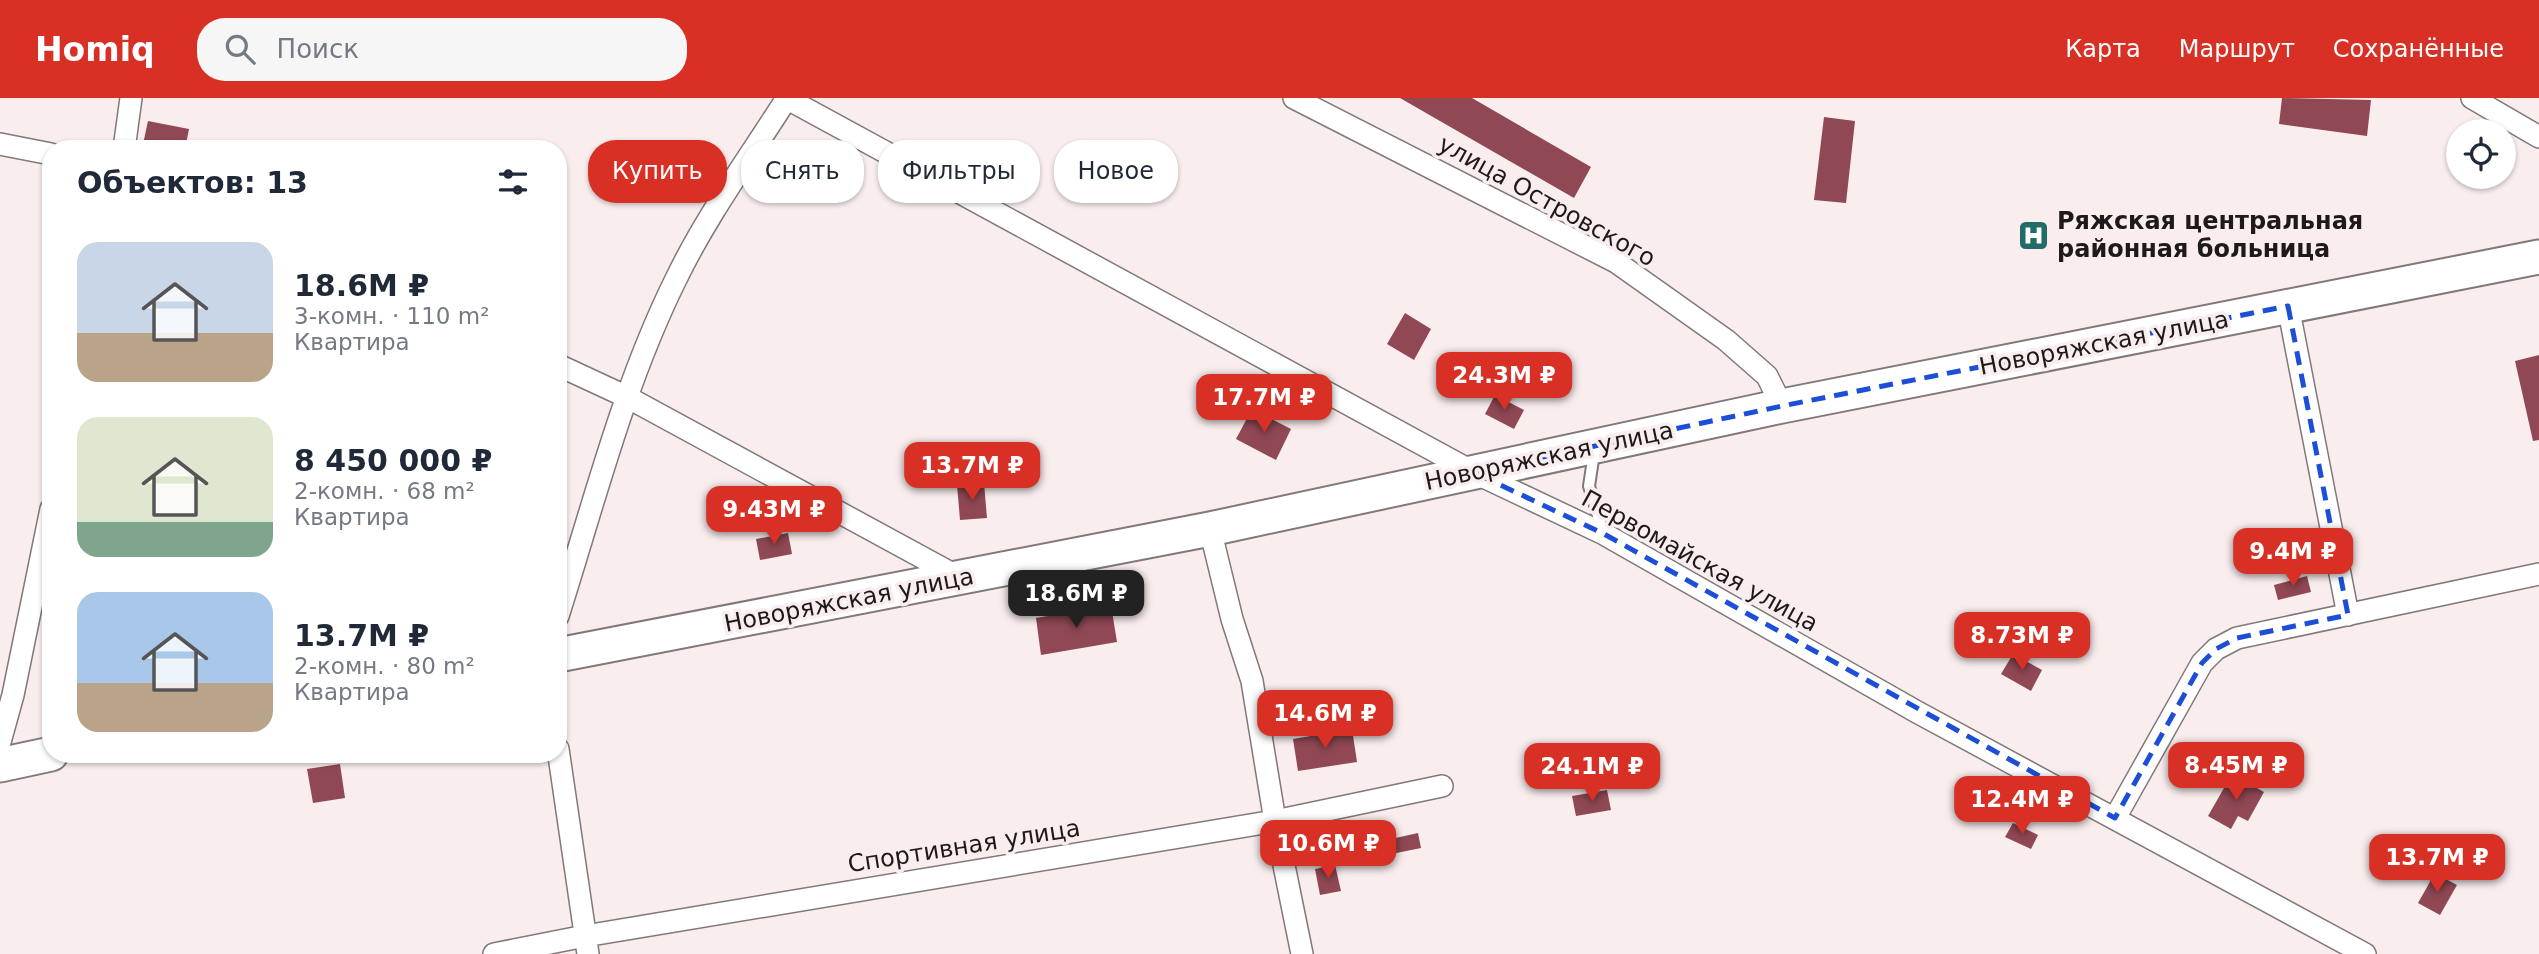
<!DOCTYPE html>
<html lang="ru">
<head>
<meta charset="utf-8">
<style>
  body { margin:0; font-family:"DejaVu Sans",sans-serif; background:#f6f6f7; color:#1f2937; height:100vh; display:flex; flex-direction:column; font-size:26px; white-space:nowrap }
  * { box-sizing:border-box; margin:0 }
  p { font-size:23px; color:#747a83 }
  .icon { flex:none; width:38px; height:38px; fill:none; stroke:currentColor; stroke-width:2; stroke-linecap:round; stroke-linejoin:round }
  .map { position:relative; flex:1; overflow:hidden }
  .side { position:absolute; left:42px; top:42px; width:525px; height:623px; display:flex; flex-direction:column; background:#fff; border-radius:28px; box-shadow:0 2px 5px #0004 }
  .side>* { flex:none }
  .banner { position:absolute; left:588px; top:42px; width:665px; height:63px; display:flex; gap:14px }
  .tools { position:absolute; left:2446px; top:21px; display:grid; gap:14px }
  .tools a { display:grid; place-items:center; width:70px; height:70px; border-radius:50%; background:#fff; box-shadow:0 2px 5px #0004; font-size:35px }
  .price { position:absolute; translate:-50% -60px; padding:0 16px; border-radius:14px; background:#d93025; color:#fff; font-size:23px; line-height:46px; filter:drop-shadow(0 2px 4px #0008) }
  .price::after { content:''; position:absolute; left:50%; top:42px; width:21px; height:16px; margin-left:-10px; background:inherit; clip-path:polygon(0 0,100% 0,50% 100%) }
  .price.selected { background:#222; color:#fff }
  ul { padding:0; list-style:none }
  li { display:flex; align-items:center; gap:21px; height:175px; padding:0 35px }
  li span { display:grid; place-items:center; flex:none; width:196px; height:140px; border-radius:21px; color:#555 }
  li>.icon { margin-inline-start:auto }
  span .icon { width:84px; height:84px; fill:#fffc; stroke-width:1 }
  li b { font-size:30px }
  h2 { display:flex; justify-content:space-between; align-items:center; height:84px; padding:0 35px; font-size:30px }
  .tag { padding:0 24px; border-radius:28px; background:#fff; box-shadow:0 2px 5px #0004; font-size:24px; line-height:63px }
  .tag.selected { background:#d93025; color:#fff }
  header { display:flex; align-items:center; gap:42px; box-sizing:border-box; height:98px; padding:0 35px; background:#d93025; color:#fff }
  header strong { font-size:33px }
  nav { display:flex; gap:38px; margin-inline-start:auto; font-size:24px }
  .search { width:490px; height:63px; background:#f6f6f7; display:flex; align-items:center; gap:18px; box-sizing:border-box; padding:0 24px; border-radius:28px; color:#747a83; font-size:26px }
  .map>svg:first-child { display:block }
  .building { fill:#904854 }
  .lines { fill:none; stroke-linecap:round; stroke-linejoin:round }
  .lane-casing { stroke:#827879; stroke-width:14 }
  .street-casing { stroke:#827879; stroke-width:24 }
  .primary-casing { stroke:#827879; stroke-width:37 }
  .lane { stroke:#fff; stroke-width:10 }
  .street { stroke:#fff; stroke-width:21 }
  .primary { stroke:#fff; stroke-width:33 }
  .marked { fill:none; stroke:#1d4ed8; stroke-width:5; stroke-dasharray:14 9; stroke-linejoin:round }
  .labels { text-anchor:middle; stroke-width:7; stroke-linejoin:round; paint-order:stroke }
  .street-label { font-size:24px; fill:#1e1a1b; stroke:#f9edee }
  .poi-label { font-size:24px; font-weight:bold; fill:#1e1a1b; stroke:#f9edee; text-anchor:start }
</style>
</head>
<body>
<header>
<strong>Homiq</strong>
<div class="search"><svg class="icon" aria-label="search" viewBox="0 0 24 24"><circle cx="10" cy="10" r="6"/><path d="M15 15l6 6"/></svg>Поиск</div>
<nav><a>Карта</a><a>Маршрут</a><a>Сохранённые</a></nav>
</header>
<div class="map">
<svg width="2539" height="856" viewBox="0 0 2539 856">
  <rect width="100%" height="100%" fill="#f9edee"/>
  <path class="building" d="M1400,0H1472L1591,69L1574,100Z
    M2282,0L2371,2L2367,38L2279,26Z
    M1824,19L1855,23L1846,105L1814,102Z
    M148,23L189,31L185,51H142Z
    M1405,215L1431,231L1414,262L1387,246Z
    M2539,257V342L2533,343L2515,263Z
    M1495,297L1524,312L1514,331L1485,316Z
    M1252,311L1291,331L1276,362L1236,341Z
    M984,385L987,420L960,422L957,387Z
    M788,435L792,456L760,462L756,441Z
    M2307,478L2311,494L2278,502L2274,487Z
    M1111,507L1117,544L1041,557L1036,520Z
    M2013,556L2042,572L2031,593L2001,576Z
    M1352,631L1357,664L1298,673L1293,641Z
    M340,666L345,700L313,705L307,671Z
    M2232,676L2264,694L2248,723L2238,718L2231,731L2208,718Z
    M1607,692L1611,712L1576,718L1572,698Z
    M2013,725L2038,737L2031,751L2005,739Z
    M1378,727L1382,743L1418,735L1421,750L1367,761L1360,731Z
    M1335,767L1341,793L1320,797L1315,771Z
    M2435,775L2457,787L2440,817L2418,805Z"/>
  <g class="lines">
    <defs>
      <path id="lane" d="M1594,355L1589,388L1603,434"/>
      <path id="street" d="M786,0L1473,374L1604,436L1917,614L2365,856
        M1294,0L1616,164L1726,242L1767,278L1782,308
        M2472,0L2539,39
        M0,46L51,56
        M124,51L131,0
        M2288,208L2348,517
        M558,267L627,299L960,480
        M1210,431L1232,521L1252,583L1275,723L1302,856
        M558,518C594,405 623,288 676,181C707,117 749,60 787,0
        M0,644L13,597L51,411
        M558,651L588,856
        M2115,720L2202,565L2216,551L2237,540L2539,476
        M494,856L585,838L1275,723L1442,688"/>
      <path id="primary" d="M558,557L1210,431L1782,308L2539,159
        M0,667L51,656"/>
    </defs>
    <use href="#lane" class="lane-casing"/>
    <use href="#street" class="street-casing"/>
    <use href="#primary" class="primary-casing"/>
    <use href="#lane" class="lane"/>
    <use href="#street" class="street"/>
    <use href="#primary" class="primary"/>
  </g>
  <path class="marked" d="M2288,208L2348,517L2237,540L2216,551L2202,565L2115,720L1604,436L1473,374L1782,308Z"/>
  <defs>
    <symbol id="hospital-square" viewBox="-11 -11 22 22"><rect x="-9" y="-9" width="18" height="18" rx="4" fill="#216c69" stroke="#f9edee"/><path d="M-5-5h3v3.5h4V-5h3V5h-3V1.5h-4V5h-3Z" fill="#fff"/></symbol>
  </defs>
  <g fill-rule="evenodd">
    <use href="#hospital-square" x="2016" y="120" width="35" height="35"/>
  </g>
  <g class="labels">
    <g class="street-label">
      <text transform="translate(1547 103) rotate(29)" y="8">улица Островского</text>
      <text transform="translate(2104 245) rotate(-11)" y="8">Новоряжская улица</text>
      <text transform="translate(1549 358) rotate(-12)" y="8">Новоряжская улица</text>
      <text transform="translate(1700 463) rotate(29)" y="8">Первомайская улица</text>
      <text transform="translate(849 502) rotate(-11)" y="8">Новоряжская улица</text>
      <text transform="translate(964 748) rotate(-9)" y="8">Спортивная улица</text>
    </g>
    <g class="poi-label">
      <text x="2057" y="131">Ряжская центральная<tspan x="2057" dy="28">районная больница</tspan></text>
    </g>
  </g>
</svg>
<div class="tools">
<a><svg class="icon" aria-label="locate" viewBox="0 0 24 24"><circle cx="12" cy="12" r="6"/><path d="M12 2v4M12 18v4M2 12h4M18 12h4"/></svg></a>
</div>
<b class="price" style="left:1504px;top:314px">24.3M ₽</b>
<b class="price" style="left:1264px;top:336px">17.7M ₽</b>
<b class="price" style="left:972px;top:404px">13.7M ₽</b>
<b class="price" style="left:774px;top:448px">9.43M ₽</b>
<b class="price" style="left:2293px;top:490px">9.4M ₽</b>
<b class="price selected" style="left:1076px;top:532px">18.6M ₽</b>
<b class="price" style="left:2022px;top:574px">8.73M ₽</b>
<b class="price" style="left:1325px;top:652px">14.6M ₽</b>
<b class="price" style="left:2236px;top:704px">8.45M ₽</b>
<b class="price" style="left:1592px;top:705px">24.1M ₽</b>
<b class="price" style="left:2022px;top:738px">12.4M ₽</b>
<b class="price" style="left:1328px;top:782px">10.6M ₽</b>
<b class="price" style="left:2437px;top:796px">13.7M ₽</b>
<div class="banner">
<a class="tag selected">Купить</a>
<a class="tag">Снять</a>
<a class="tag">Фильтры</a>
<a class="tag">Новое</a>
</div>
<section class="side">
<h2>Объектов: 13<svg class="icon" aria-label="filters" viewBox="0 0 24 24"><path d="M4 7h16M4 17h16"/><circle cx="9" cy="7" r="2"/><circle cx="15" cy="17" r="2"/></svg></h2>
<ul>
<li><span style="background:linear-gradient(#c9d6e8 65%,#b9a48a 0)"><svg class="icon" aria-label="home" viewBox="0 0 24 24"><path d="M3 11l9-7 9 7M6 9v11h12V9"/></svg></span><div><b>18.6M ₽</b><p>3-комн. · 110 m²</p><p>Квартира</p></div></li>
<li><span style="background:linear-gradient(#dfe7d0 75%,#7fa58c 0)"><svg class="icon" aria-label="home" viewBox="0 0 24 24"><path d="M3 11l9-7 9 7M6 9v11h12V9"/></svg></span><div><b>8 450 000 ₽</b><p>2-комн. · 68 m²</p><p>Квартира</p></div></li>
<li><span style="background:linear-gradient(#a9c7e8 65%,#b9a48a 0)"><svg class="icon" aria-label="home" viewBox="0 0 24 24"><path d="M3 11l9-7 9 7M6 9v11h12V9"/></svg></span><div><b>13.7M ₽</b><p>2-комн. · 80 m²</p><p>Квартира</p></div></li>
</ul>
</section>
</div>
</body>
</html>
